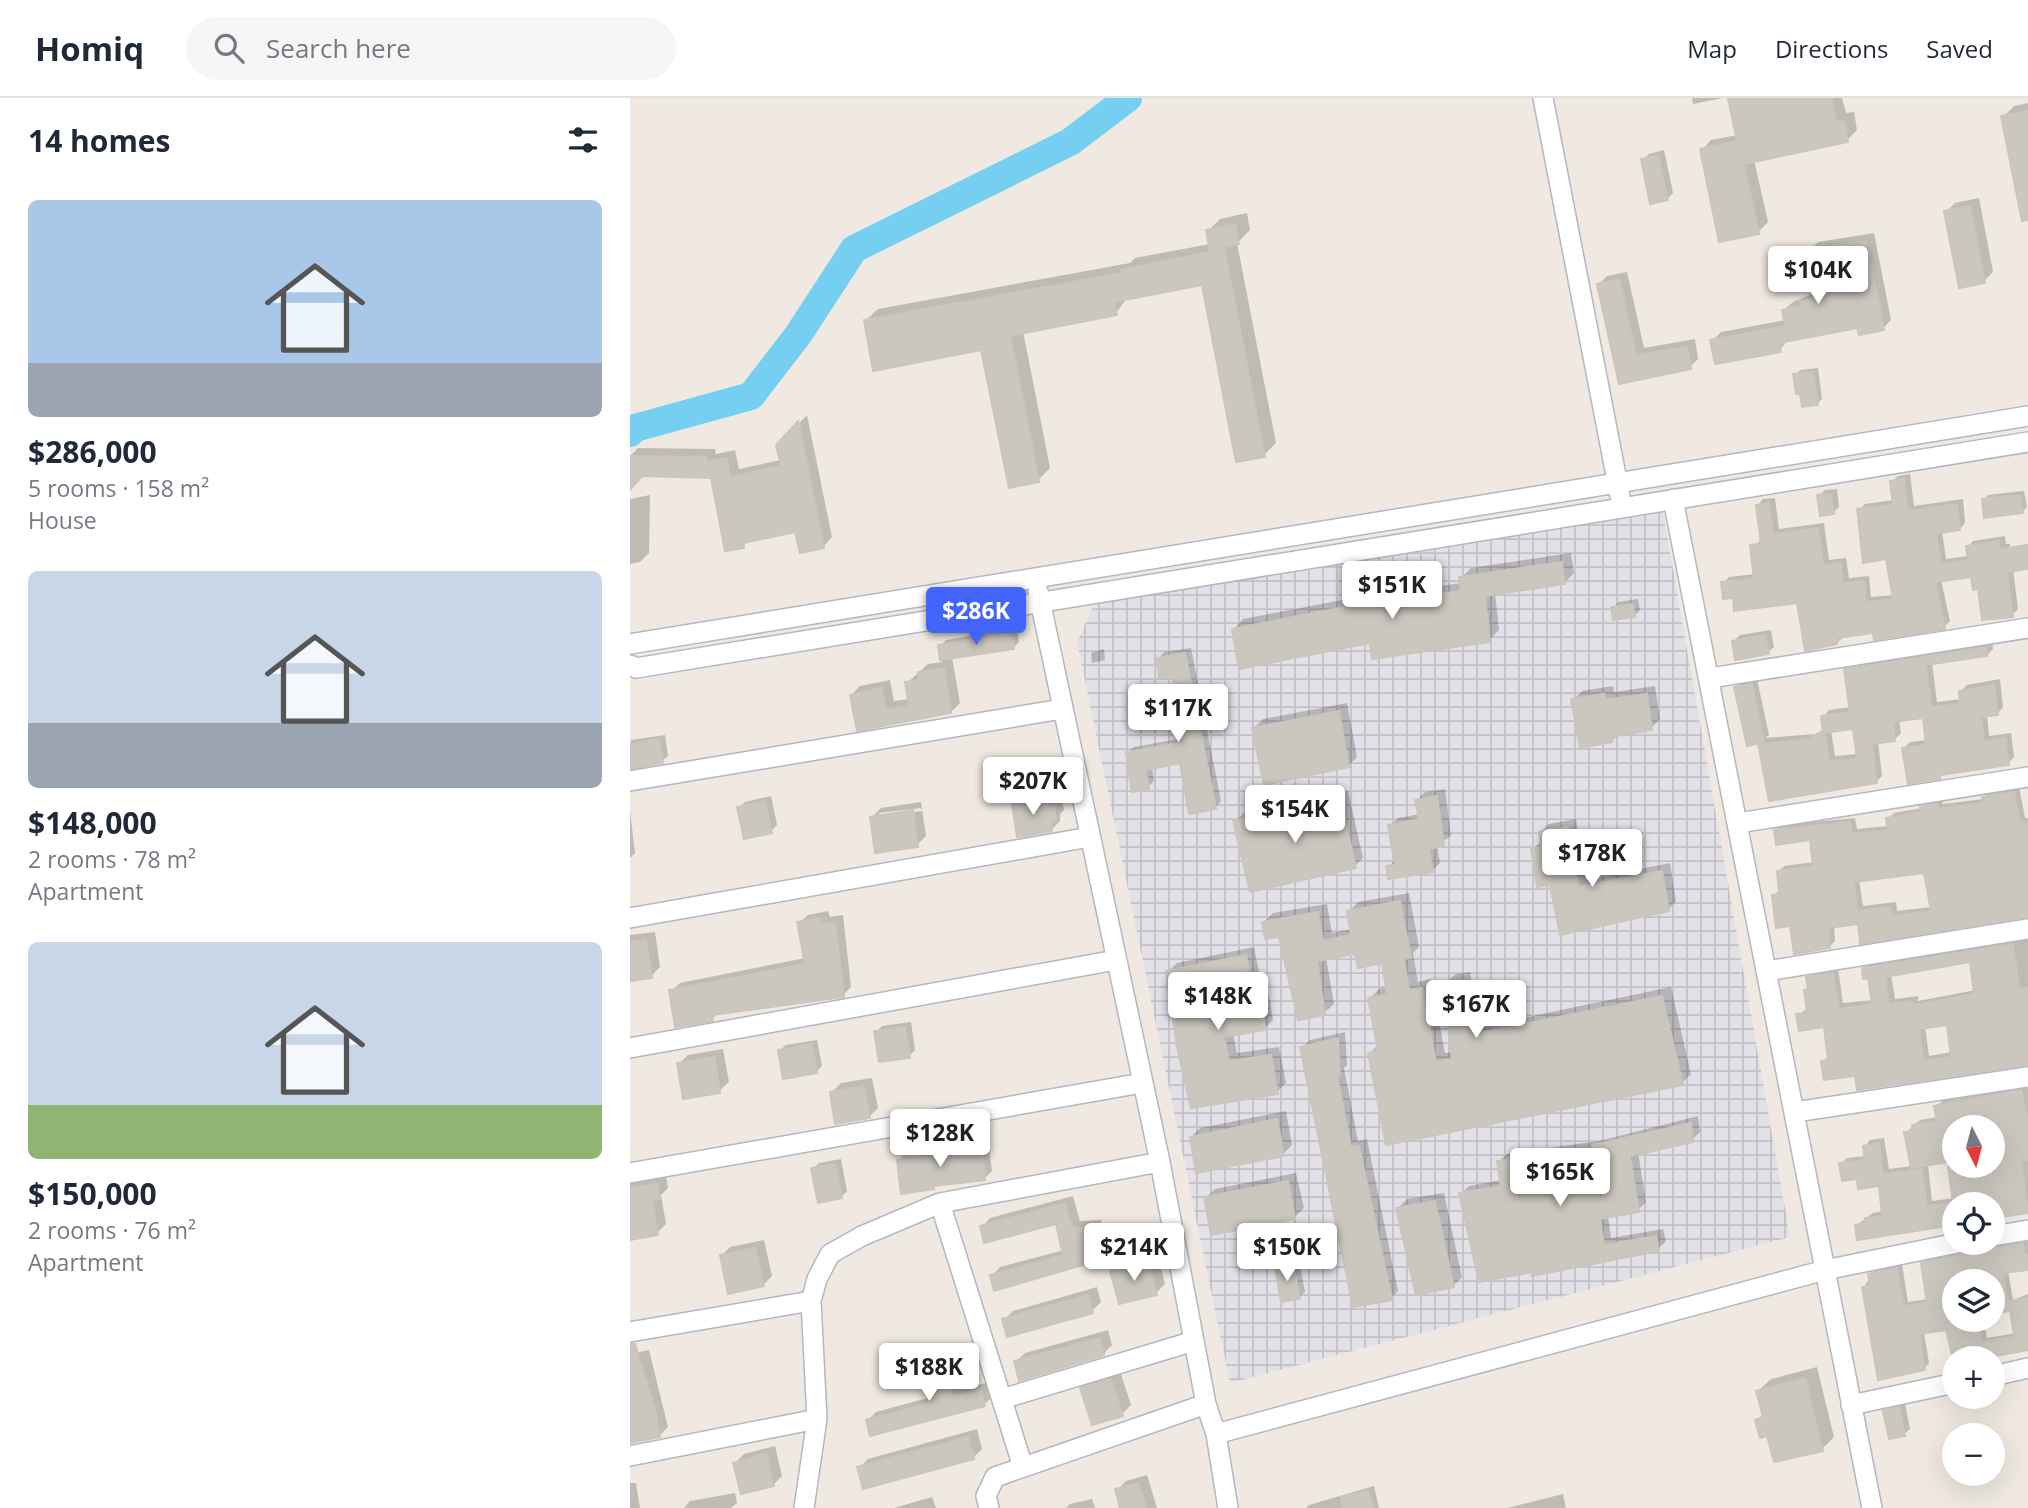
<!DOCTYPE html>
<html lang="en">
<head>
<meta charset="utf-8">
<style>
  body { margin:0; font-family:"Open Sans",sans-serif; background:#f6f6f7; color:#1f2937; height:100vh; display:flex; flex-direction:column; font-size:26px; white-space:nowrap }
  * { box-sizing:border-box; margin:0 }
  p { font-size:23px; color:#747a83 }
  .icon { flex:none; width:38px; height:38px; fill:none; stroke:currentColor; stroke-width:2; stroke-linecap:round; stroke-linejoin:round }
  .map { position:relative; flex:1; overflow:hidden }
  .details { display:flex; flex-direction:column; background:#fff; width:630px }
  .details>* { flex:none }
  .needle { width:46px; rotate:174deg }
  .controls { position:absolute; left:1312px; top:1017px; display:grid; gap:14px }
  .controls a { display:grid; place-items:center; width:63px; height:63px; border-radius:50%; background:#fff; box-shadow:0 7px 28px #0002; font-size:35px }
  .price { position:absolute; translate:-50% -60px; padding:0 16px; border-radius:7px; background:#fff; color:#222; font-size:23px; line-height:46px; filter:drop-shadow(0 2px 4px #0008) }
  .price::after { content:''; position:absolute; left:50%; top:42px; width:21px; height:16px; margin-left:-10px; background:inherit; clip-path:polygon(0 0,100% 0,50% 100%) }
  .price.active { background:#4264fb; color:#fff }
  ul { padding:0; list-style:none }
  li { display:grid; align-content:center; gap:14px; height:371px; padding:0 28px }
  li span { display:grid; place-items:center; height:217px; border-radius:10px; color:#555 }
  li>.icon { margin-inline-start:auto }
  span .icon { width:126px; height:126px; fill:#fffc; stroke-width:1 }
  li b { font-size:30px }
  h2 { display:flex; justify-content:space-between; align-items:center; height:84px; padding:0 28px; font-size:30px }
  header { display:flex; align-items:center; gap:42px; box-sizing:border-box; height:98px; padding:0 35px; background:#fff; border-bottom:2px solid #e0e1e3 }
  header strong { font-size:33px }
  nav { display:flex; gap:38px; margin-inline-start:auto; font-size:24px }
  .search { width:490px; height:63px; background:#f6f6f7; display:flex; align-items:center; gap:18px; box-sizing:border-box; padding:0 24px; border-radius:38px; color:#747a83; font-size:26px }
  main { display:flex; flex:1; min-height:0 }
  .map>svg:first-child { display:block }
  .industrial { fill:url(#industrial-grid) }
  .shadow { fill:#0003; fill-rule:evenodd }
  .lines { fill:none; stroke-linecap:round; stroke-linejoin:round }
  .river { stroke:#75cff0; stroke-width:28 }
  .building { fill:#cbc7bf; stroke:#cbc5ba; stroke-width:2; fill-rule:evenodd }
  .minor-casing { stroke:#b4b7c1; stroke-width:22 }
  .minor { stroke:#fff; stroke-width:19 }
</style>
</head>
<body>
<header>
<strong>Homiq</strong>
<div class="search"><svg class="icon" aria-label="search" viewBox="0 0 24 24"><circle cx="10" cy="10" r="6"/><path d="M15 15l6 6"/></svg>Search here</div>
<nav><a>Map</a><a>Directions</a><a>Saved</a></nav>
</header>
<main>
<section class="details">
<h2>14 homes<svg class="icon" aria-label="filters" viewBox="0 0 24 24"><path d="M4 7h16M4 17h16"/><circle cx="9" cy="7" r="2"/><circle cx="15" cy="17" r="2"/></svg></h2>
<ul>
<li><span style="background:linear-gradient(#a9c7e8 75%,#9aa5b1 0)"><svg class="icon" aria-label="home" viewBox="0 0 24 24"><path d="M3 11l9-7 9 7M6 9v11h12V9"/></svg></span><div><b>$286,000</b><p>5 rooms · 158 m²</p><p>House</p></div></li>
<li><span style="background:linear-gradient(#c9d6e8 70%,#9aa5b1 0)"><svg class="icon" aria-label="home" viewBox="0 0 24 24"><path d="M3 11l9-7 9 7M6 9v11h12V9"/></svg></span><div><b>$148,000</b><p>2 rooms · 78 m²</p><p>Apartment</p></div></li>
<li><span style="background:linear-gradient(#c9d6e8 75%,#8fb573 0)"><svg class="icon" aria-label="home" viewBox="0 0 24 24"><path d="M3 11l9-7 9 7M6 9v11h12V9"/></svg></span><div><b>$150,000</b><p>2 rooms · 76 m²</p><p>Apartment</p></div></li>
</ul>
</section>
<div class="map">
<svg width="1398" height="1410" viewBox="0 0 1398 1410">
  <defs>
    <pattern id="industrial-grid" width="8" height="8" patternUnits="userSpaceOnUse" patternTransform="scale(1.75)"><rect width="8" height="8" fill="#e3e1e8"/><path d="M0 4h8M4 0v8" fill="none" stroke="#c3c1c7"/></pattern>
  </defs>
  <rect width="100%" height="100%" fill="#efe9e1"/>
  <path class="industrial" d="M1032,408L1160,1139L600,1285L447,544L463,509L488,495Z"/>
  <path class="shadow" d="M1062,0H1093L1063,6Z
    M1100,0H1212L1216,15L1224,14L1227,32L1217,42L1124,62L1138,124L1128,134L1072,52L1081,42L1108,37Z
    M1398,5V121L1373,19L1384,8Z
    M1034,52L1043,95L1037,101L1013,61L1019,56Z
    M1349,100L1363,174L1354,183L1316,114L1325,105Z
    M617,115L620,132L607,145L646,345L634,357L574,185L497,200L486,215L393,233L420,370L408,382L353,250L235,223L248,211L500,165L505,160L580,146L578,133L590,121Z
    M1244,135L1261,222L1253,230L1229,228L1158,241L1150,252L1082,243L1091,234L1156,222L1154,212L1163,204L1187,194L1179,153L1188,144Z
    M997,174L1014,250L1065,241L1068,261L1060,269L990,284L969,186L977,178Z
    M1188,270L1192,301L1187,306L1165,277L1170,272Z
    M177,317L202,439L193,449L167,432L119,442L113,448L83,379L13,376L0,389V358L8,350L85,351L86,356L105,352L109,371L151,362L148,347Z
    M1280,376L1284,408L1333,401L1335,425L1330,431L1312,433L1316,461L1339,458L1338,449L1343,443L1375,438L1376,446H1380L1388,511L1382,517L1349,489L1342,477L1311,481L1320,523L1314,529L1244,533L1213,539L1207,545L1169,503L1105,498L1093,485L1099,479L1125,476L1122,448L1132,442L1128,407L1133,401L1145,400L1149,431L1194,425L1199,462L1216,460L1219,480L1239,478L1241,499L1264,497L1258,459L1229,412L1235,406L1264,402L1262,384L1268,378Z
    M1207,391L1209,409L1203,415L1189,398L1195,392Z
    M1394,393L1397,409L1392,414L1354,402L1358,397Z
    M20,397L19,455L10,464L0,466V401Z
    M941,455L944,475L934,485L865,495L869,532L859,542L742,543L604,531L613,521L786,488V491L832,485L831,480L841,470Z
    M1008,501L1010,512L1004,518L983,510L988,504Z
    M387,530L389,544L383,550L322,559L330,605L321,614L228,631L221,597L230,588L260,582L264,603L279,601L277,585L298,566L312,564L310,548L316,542Z
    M1141,532L1144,549L1138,554L1104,543L1110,537Z
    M1362,544L1363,551L1357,557L1302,565L1307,604L1331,601V593L1337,587L1370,581L1373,609L1367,616L1357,617L1359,638L1381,635L1384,659L1378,665L1314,674L1310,679L1274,650L1280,644L1298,642L1295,618L1269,621L1271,635L1265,641L1248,643L1252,678L1246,684L1130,647L1134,642L1118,646L1106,589L1111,584L1127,581L1139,637L1135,640L1185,636L1195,631L1193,619L1199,612L1221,609L1216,572L1222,566ZM1224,629L1228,656L1205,658L1201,632Z
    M561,550L591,703L585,710L552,663L522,669L524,683L518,689L498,655L504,649L554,640L543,576L528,561L534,554Z
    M474,551L475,562L462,565L461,555Z
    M983,588L984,594L1025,588L1030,621L1021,630L988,636L982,643L943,602L952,593Z
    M717,605L727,659L718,668L624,630L633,621Z
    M35,637L38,658L32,663L0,669L1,642Z
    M1389,689L1395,720H1398V817L1204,827L1205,843L1199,849L1161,826L1144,798L1149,792L1148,774L1154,768L1184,764L1181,740L1146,732L1152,727L1225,720L1227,731L1259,728L1258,721L1264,715L1292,710L1298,703L1312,701L1313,706L1354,701L1359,694ZM1295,773L1302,809L1267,813L1266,804L1233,808L1229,782Z
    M815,691L821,738L807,747L810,765L802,773L758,769L766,761L760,728L768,720L790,716L787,702L795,694Z
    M426,693L427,701L432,700L434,712L430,716V723L421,732L384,707L393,698Z
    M718,693L733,760L725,768L605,723L614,715Z
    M141,698L147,727L141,733L109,710L115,704Z
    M291,704L296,738L287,747L242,719L251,710ZM291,710L292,713L249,719V715Z
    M0,713L5,755L0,760Z
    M946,721L956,782L1040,765L1046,803L1038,812L921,785L903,752L911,743V734L919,726Z
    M779,795L789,849L783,855L788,884L801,881L815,955L823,954L816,885L826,876L840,874L849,929L1041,889L1061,976L1052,985L757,1045L739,956L749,946L740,900L749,891L757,889L753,863L726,854L696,859L704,906L694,915L651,837L634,824L643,815L697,806L702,835L722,831L719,814L728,804Z
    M198,813L200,819L213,817L221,889L213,897L88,915L82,921L41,893L50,885L175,860L169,825L178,817Z
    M25,834L30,869L21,878L0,881V837Z
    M1398,840V967L1226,976L1193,964L1200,957L1196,927L1168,917L1178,910L1176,892L1179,889L1178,880L1184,874L1208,870L1213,905L1243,902L1240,878L1234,871L1240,865ZM1341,861L1346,892L1288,903V898L1265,901L1261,876ZM1319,925L1322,954L1299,958L1295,928Z
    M624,849L632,889L637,888L643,922L634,931L603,936L607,955L649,949L656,985L647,994L562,1008L538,874L547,865Z
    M281,924L285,952L279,958L246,934L252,928Z
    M715,934L717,967L714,970L728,1043L737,1041L768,1193L761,1200L672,950L680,942Z
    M187,942L192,968L186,974L150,952L156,947Z
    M93,951L99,984L89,993L49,966L58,957Z
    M242,980L248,1010L239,1019L202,994L211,985Z
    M1398,990V1113L1363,1119V1106H1325L1227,1127L1243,1115L1254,1113L1251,1087L1228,1079L1211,1066L1217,1060L1236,1058L1235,1048L1240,1042L1254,1040L1259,1071L1282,1068L1276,1035L1290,1022L1308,1019L1306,1009L1312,1003L1332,997ZM1325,1029H1363V1068H1325ZM1320,1064L1324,1100L1302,1103L1298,1067Z
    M656,1013L662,1047L653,1056L561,1039L570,1030Z
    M1068,1018L1070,1034L1062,1042L1008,1054L1016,1104L1008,1112L978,1118L981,1140L1033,1131L1036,1143L1028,1151L904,1176L831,1096L839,1088L872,1082L869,1063L877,1056L969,1043Z
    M358,1041L362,1073L355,1080L307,1086L303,1089L269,1063L284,1045L296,1043L297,1052Z
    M211,1061L217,1093L211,1099L183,1071L189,1065Z
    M666,1075L674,1110L665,1119L576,1100L585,1091Z
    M36,1078L38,1090L31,1097L36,1126L27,1135L0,1140V1084Z
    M814,1095L832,1179L823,1188L777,1161L768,1110L777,1101Z
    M443,1098L450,1123L471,1122L478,1152L470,1160L362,1178L370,1169L434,1152L427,1124L352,1129L360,1120Z
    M1398,1141V1170L1378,1173L1383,1202L1398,1196V1253L1353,1260H1325V1263L1317,1230L1294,1234L1299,1265L1294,1271L1234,1189L1245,1171L1272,1166L1278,1204L1298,1201L1292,1166L1298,1160L1341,1151L1349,1144ZM1325,1183H1363L1378,1211L1382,1207L1386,1235L1357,1240L1353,1222H1325Z
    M134,1142L142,1178L133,1187L91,1158L100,1149Z
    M527,1155L535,1186L526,1195L482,1173L491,1164Z
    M669,1161L675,1194L669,1199L647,1169L652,1164Z
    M467,1189L471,1204L462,1213L374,1222L383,1213Z
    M478,1232L482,1247L473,1256L386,1264L395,1255Z
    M320,1251L331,1291L359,1284L363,1298L354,1307L238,1322L246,1314L305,1298L295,1264L303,1256Z
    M19,1252L38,1329L29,1338L0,1343V1256Z
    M1187,1269L1204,1339L1192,1351L1138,1336L1127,1322L1134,1316L1128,1293L1141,1281Z
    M490,1273L501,1307L492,1316L452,1291L461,1282Z
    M1275,1305L1280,1331L1274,1336L1255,1313L1261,1308Z
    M347,1331L352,1351L343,1360L229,1370L238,1361Z
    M145,1348L152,1378L143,1387L105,1365L114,1356Z
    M517,1377L527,1410H492L487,1392L496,1383Z
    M0,1385H6L10,1410H0Z
    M744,1388L749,1410H676L679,1407Z
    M105,1395L107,1405L101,1410H54L60,1403Z
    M933,1396L936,1410H877Z
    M302,1399L306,1410H264Z
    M462,1401L465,1410H436L440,1406Z"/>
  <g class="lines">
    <path class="river" d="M0,335L5,330L121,298L168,237L224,151L440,44L498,0"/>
  </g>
  <path class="building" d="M1098,0H1201L1206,24L1215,23L1218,44L1114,66L1129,136L1089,144L1070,51L1107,43Z
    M1398,13V122L1392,123L1371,18Z
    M1028,57L1038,102L1020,106L1011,61Z
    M1340,108L1355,185L1329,190L1314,113Z
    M605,126L609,146L594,149L635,359L606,364L572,187L484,204L487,217L380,238L409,384L379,390L351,252L243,273L234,222L492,175L491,172L580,154L576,132Z
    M1236,143L1254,232L1229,237L1227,230L1149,245L1151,254L1085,266L1080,242L1155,228L1152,212L1171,208L1170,203L1186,200L1177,152Z
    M989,181L1006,257L1057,249L1061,271L989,286L967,186Z
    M1183,274L1188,307L1172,309L1170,296H1166L1163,276Z
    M168,323L194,450L170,455L165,434L113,445L114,450L95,453L81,380L12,378L0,392V358L76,359L77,364L97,360L100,379L151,368L146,347Z
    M1274,381L1278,413L1327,406L1330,432L1306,436L1311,466L1338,462L1336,448L1369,443L1370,451L1398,447V471L1377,474L1383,519L1352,522L1348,491L1343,492L1341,479L1305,484L1315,531L1244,542L1243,535L1207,540V546L1175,553L1167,505L1104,513L1103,500L1093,501L1091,484L1124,481L1120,447L1131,446L1126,407L1139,405L1143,436L1188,430L1193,467L1211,465L1213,485L1234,483L1236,504L1263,501L1256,461L1233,465L1227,411L1263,407L1260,383Z
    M1201,396L1204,416L1190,418L1187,397Z
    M1390,397L1393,415L1354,420L1352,401Z
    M932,464L935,486L855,498L860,544L742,561L740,545L609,571L602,531L776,497L777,500L831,493L829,479Z
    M1003,506L1005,519L983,522L981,509Z
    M381,535L384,551L310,562L308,547Z
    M1135,537L1139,556L1105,562L1102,543Z
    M1356,549L1357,558L1296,567L1301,609L1330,606L1329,593L1364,587L1368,617L1351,619L1354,643L1375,640L1379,667L1310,677V681L1278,686L1272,650L1296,647L1293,620L1263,624L1265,643L1242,646L1247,685L1139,703L1128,646L1181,641V638L1195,635L1199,663L1227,661L1223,631L1193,635L1191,618L1220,614L1214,571Z
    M555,555L586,711L559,716L550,665L516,672L519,691L502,694L496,654L553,644L542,578L529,580L526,560Z
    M314,570L321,615L227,633L220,597L251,590L256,611L279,608L275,584L289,582L288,574Z
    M1122,586L1134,644L1117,648L1104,589Z
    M974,596L975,602L1017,596L1022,632L981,639L982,644L950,650L941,601Z
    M709,613L719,669L634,687L622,630Z
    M29,641L33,665L0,671V646Z
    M1384,694L1390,725L1398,724V819L1230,846L1228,826L1198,830L1200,850L1164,856L1160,828L1146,830L1142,797L1149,796L1147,773L1183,768L1180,742L1146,747L1144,732L1220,724L1222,736L1258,732L1256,720L1291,714L1290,708L1307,706L1308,711L1353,705L1352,699ZM1294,775L1301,813L1262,818L1261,809L1227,813L1224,784Z
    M807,698L814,748L799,751L803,774L758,781L756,768L765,767L758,727L789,721L785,702Z
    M710,700L726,770L620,794L603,723Z
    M417,701L419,709L424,708L426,722L421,723L422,733L387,739L382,706Z
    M135,703L142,735L114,741L107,709Z
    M283,712L288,749L245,755L240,719Z
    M938,729L948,789L1032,773L1039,813L930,837L920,787L907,789L901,751L912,749L909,734Z
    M770,803L781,860L774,861L779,892L792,890L806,964L822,961L814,885L831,883L840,937L1032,898L1053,987L756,1047L738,955L748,953L738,900L757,896L752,865L728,870L725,856L687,863L695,917L668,922L649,839L635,841L632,824L688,814L693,843L721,837L717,813Z
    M190,820L191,826L205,824L214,899L82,917L83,923L45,929L39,892L175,866L167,824Z
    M16,842L22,880L0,883V844Z
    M1383,846L1389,891L1398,890V967L1227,992L1225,978L1194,982L1191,963L1198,962L1194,929L1169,933L1166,916L1177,915L1174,892L1178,891L1176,879L1203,875L1209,911L1242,906L1238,880L1233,881L1232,870ZM1340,864L1344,896L1283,907L1282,903L1259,906L1255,879ZM1317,927L1321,959L1294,963L1289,931Z
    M616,857L624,896H629L635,932L594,939L599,963L641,957L648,996L561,1010L547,949L536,873Z
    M275,929L280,960L249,964L244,933Z
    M708,940L710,977H707L721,1049L729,1048L762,1202L723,1209L670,949Z
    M182,946L187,975L153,981L148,952Z
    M85,959L90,995L53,1001L47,965Z
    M234,988L240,1020L205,1026L200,994Z
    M1391,992L1398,1023V1062L1391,1063L1398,1115L1363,1120V1106H1325V1127L1227,1142L1225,1127L1236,1125L1235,1120L1252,1118L1249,1088L1228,1091L1227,1081L1212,1083L1209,1065L1235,1062L1233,1048L1249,1045L1253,1076L1292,1071L1297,1108L1323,1105L1318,1068H1363V1029H1325V1063L1281,1070L1274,1034L1283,1033L1282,1027L1307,1023L1304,1008Z
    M647,1021L654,1058L566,1075L560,1039Z
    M1061,1025L1063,1044L1000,1058L1009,1114L970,1121L974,1147L1026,1138L1029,1153L902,1178V1174L849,1184L829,1095L871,1088L867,1063L963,1050V1047Z
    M352,1047L355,1082L303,1088L304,1091L271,1096L267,1062L276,1060L275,1052L289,1050L290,1059Z
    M205,1066L212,1100L188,1105L181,1070Z
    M658,1083L665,1121L581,1137L574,1099Z
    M27,1086L30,1101L22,1102L28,1137L0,1142V1090Z
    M805,1103L824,1189L786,1197L766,1110Z
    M435,1105L442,1130H464L470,1162L364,1193L360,1177L433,1157L426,1126L354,1145L350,1128Z
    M1393,1145L1395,1158L1398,1157V1172L1373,1175L1379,1213L1363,1216V1183H1325V1222H1347L1352,1244L1384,1239L1379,1203L1398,1200V1252L1355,1260H1323L1316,1232L1289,1236L1295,1272L1248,1282L1232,1189L1240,1188L1238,1176L1267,1170L1273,1208L1297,1205L1291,1165L1334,1156L1344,1148L1354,1146L1365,1150Z
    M125,1150L134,1188L98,1196L90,1157Z
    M518,1163L527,1197L489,1206L480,1173Z
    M663,1165L670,1201L651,1204L645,1169Z
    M458,1197L463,1215L377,1239L372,1221Z
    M470,1240L474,1257L389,1283L384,1263Z
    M0,1246H5L24,1308L30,1339L0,1345Z
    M312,1258L323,1299L351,1291L355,1308L240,1338L236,1322L304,1304L293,1264Z
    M1175,1280L1193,1353L1144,1364L1137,1338L1130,1340L1125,1322L1133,1319L1126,1293Z
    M481,1281L493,1318L462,1327L450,1290Z
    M1269,1309L1275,1338L1259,1341L1253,1313Z
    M338,1339L344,1361L233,1391L227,1369Z
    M136,1356L144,1388L111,1396L103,1365Z
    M509,1385L516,1410H490L485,1391Z
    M738,1393L743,1410H713L711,1399Z"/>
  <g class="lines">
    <defs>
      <path id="minor" d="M913,0L990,398
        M1043,401L1242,1410
        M408,493L530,1064L576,1306L586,1336L598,1410
        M0,546L1398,318
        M0,567L6,570L1398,344
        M1080,580L1398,530
        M0,683L432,611
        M1108,725L1398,679
        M0,820L460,739
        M1137,873L1398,831
        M0,950L486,862
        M1165,1014L1398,979
        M0,1075L512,985
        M310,1105L393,1369
        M1363,1138L1398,1132
        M0,1234L181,1203
        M1363,1278L1398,1270
        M372,1301L564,1243
        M1221,1307L1325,1285
        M586,1336L1195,1172L1332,1144
        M0,1358L187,1321
        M174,1410L187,1321L181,1203L187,1181L200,1156L232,1138L310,1105L530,1064
        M359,1410L356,1398L365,1379L576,1306"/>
    </defs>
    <use href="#minor" class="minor-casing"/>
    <use href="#minor" class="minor"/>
  </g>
</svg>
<div class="controls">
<a><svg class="needle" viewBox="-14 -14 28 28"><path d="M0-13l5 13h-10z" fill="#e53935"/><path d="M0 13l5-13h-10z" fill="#747a83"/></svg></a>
<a><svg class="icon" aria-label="locate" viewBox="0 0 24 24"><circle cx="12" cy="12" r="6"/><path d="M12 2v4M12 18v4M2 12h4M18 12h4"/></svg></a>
<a><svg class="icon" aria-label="layers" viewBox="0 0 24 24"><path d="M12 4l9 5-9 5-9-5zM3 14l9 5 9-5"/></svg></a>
<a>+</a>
<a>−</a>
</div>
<b class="price" style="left:1188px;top:208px">$104K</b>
<b class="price" style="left:762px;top:523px">$151K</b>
<b class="price active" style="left:346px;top:549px">$286K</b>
<b class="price" style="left:548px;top:646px">$117K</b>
<b class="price" style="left:403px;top:719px">$207K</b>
<b class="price" style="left:665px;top:747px">$154K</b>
<b class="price" style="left:962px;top:791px">$178K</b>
<b class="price" style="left:588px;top:934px">$148K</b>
<b class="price" style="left:846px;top:942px">$167K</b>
<b class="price" style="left:310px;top:1071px">$128K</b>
<b class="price" style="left:930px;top:1110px">$165K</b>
<b class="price" style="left:504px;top:1185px">$214K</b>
<b class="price" style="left:657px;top:1185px">$150K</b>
<b class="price" style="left:299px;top:1305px">$188K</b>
</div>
</main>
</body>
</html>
